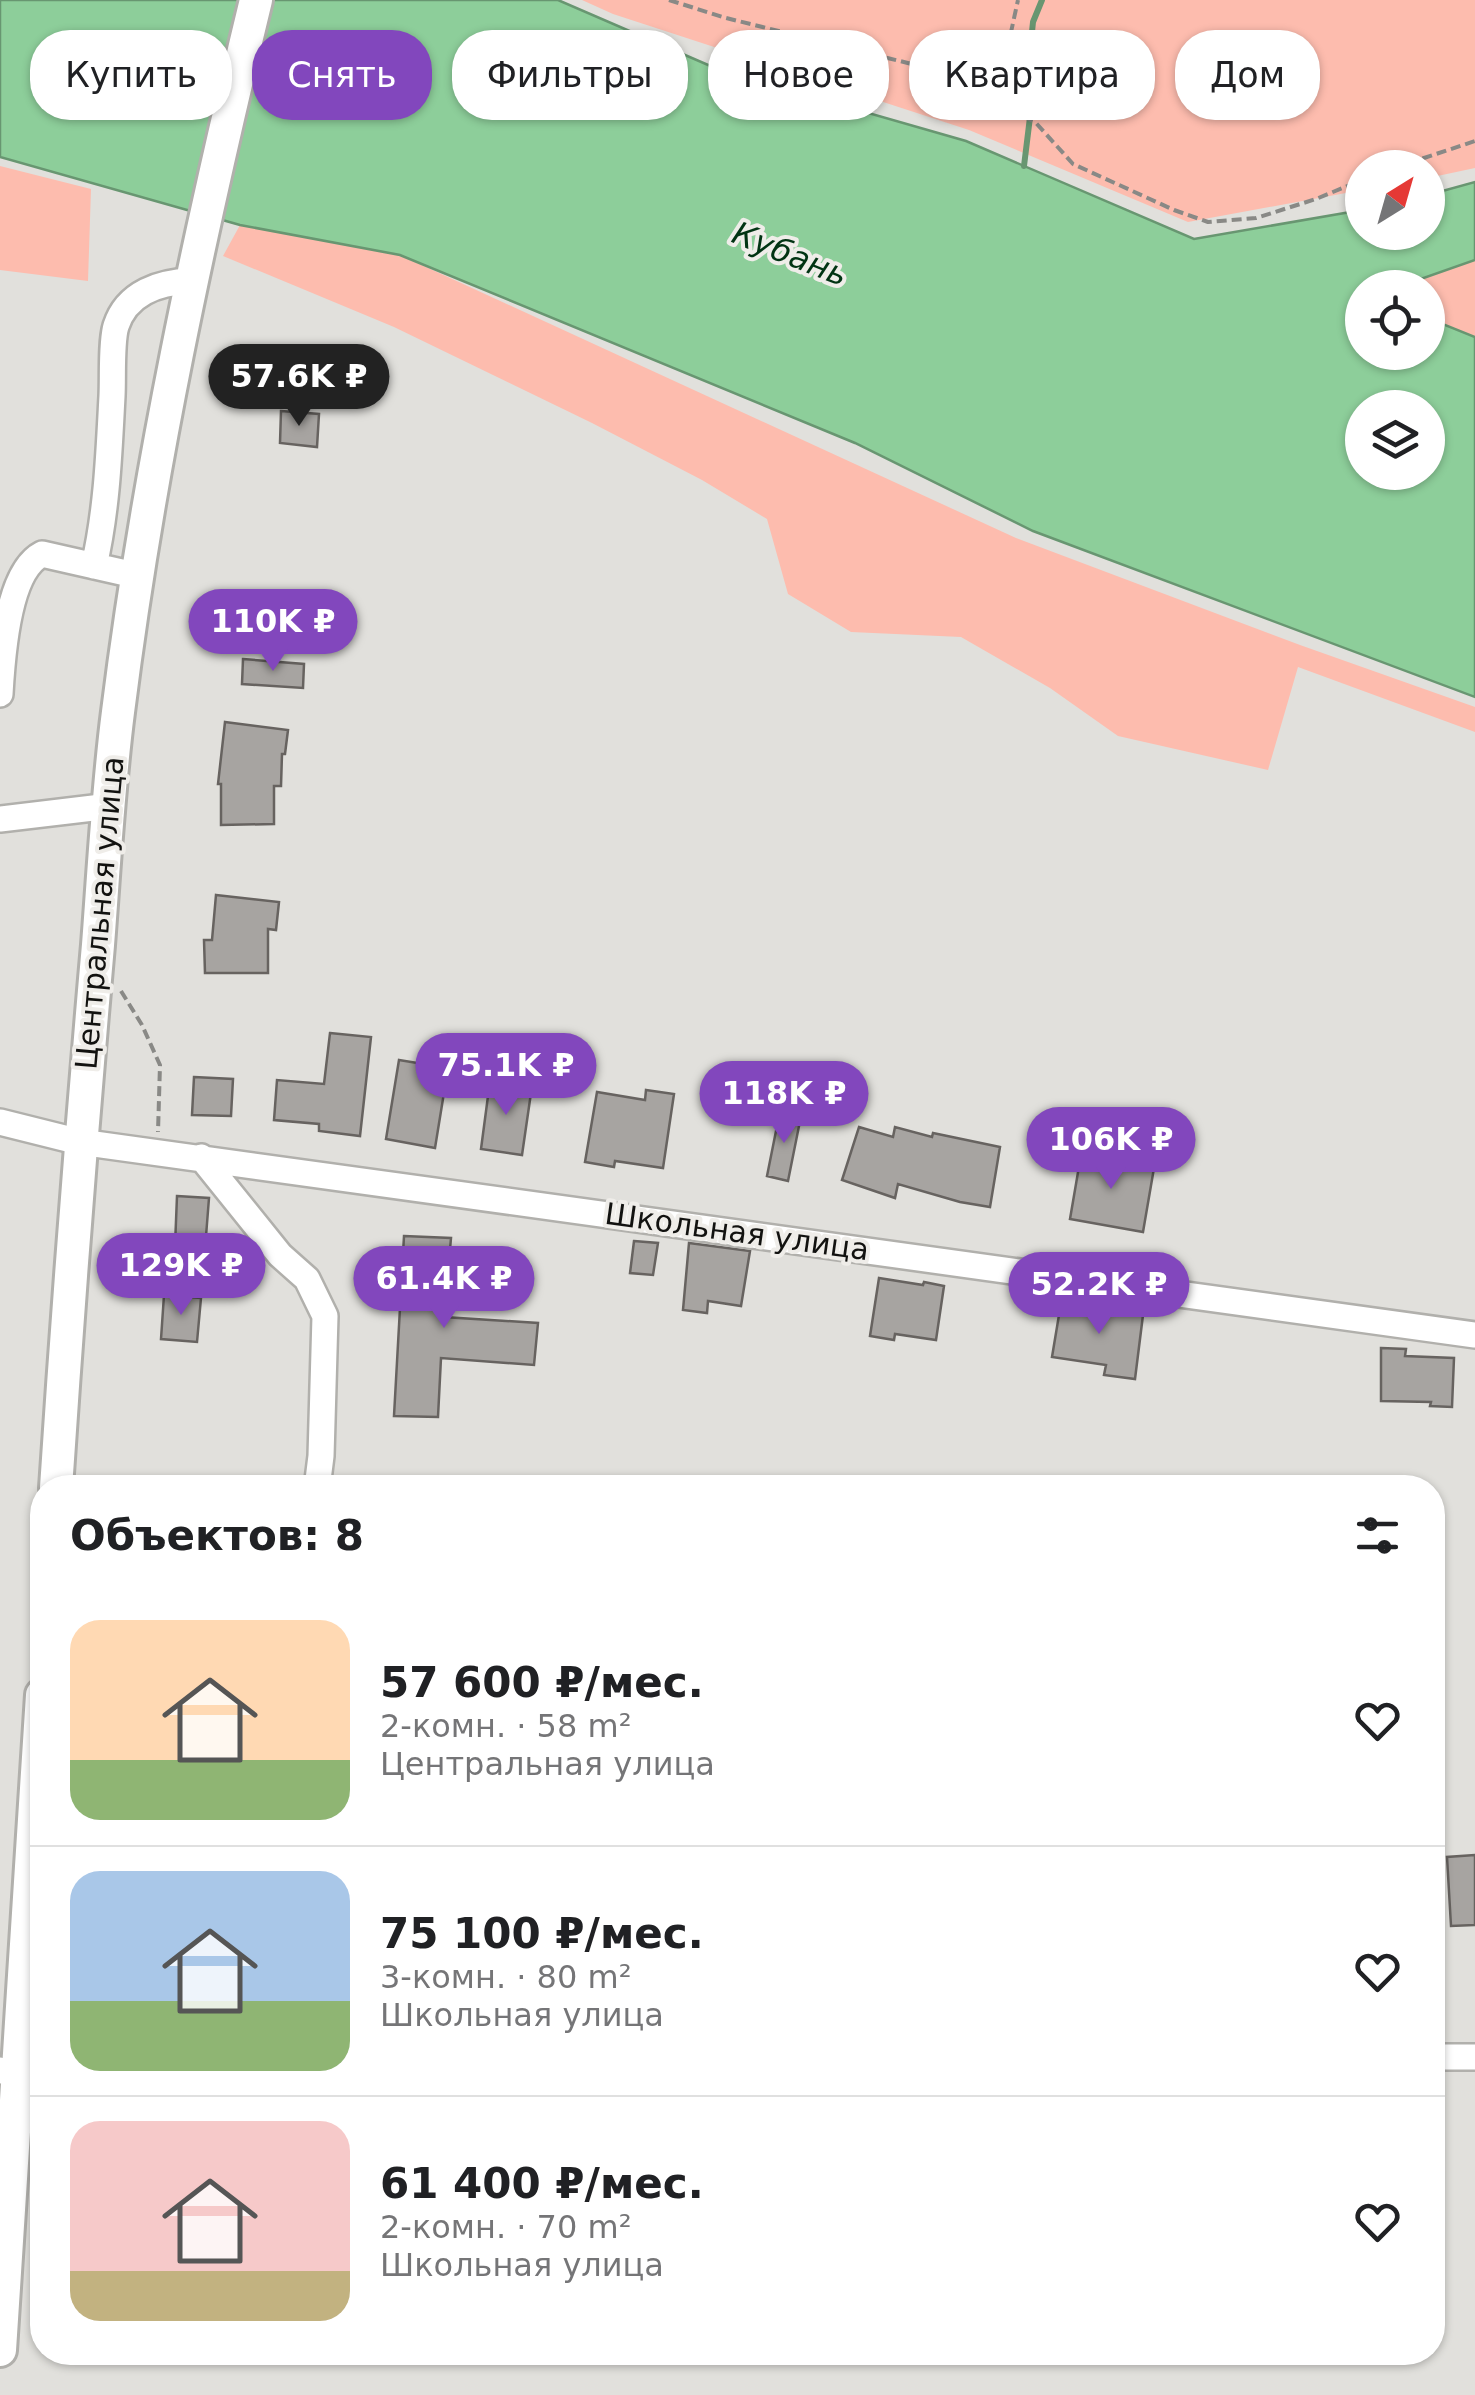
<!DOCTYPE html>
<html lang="ru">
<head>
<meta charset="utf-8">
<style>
  body { margin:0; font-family:"DejaVu Sans",sans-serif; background:#f2f2f2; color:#202124; height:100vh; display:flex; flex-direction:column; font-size:38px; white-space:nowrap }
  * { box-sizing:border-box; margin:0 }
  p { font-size:32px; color:#757577 }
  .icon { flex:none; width:55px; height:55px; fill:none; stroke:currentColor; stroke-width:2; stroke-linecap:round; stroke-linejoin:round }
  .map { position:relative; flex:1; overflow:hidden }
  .drawer { position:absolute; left:30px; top:1475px; width:1415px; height:890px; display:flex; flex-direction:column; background:#fff; border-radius:40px; box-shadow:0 2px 8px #0004 }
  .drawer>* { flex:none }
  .guide { position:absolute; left:30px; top:30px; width:1415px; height:90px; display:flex; gap:20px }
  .needle { width:65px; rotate:37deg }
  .controls { position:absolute; left:1345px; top:150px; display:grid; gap:20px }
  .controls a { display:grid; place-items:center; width:100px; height:100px; border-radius:50%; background:#fff; box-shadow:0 2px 8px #0004; font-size:50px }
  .price { position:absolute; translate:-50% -85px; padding:0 22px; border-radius:35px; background:#8247bd; color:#fff; font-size:32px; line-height:65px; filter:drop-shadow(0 2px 5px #0008) }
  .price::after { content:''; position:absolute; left:50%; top:60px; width:30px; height:22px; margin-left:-15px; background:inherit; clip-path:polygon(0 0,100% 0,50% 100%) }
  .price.selected { background:#222; color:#fff }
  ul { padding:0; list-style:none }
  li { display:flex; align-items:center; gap:30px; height:250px; padding:0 40px }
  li+li { border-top:2px solid #e0e0e0 }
  li span { display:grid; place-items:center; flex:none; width:280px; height:200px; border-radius:30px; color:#555 }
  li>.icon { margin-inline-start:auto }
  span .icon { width:120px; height:120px; fill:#fffc; stroke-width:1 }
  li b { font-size:42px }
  h2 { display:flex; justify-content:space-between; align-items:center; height:120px; padding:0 40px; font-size:42px }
  .chip { padding:0 35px; border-radius:40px; background:#fff; box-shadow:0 2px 8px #0004; font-size:35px; line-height:90px }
  .chip.selected { background:#8247bd; color:#fff }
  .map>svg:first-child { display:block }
  .green { fill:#fdbcae }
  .water { fill:#8dce9a; stroke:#689671; stroke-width:2.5; fill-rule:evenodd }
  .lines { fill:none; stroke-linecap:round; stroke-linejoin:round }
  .stream { stroke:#689671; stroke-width:6 }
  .building { fill:#a7a4a1; stroke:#676360; stroke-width:2.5 }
  .minor-casing { stroke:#b1b0ac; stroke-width:30 }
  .major-casing { stroke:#b1b0ac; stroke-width:38 }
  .path { stroke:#898986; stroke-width:4; stroke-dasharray:10 5; stroke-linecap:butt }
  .minor { stroke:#fff; stroke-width:25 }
  .major { stroke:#fff; stroke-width:32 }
  .labels { text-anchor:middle; stroke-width:8; stroke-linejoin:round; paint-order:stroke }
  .street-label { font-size:30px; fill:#121210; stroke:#efede9 }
  .water-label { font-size:32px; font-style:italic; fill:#013413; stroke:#efede9 }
</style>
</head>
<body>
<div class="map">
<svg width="1475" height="2395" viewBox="0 0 1475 2395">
  <rect width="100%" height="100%" fill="#e1e0dc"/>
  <path class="green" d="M582,0H1475V168L1428,178V168H1362V190L1188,222L969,130L613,14Z
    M0,166L91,189L88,281L0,270Z
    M240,225L400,255L1016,538L1300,645L1475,707V732L1298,667L1268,770L1118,736L1050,688L961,637L851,632L788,594L767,519L702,480L592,423L394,327L223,256Z
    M1475,260V337L1428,318V288H1398Z"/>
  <path class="water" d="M0,0H558L722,71L966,141L1194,239L1362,210V232H1428V195L1475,182V260L1398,287L1362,288V352H1428V318L1475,337V697L1033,531L855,443L400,255L240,225L0,157ZM1362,408H1428V472H1362Z"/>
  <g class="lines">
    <path class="stream" d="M1024,166L1031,109L1028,71L1033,22L1042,0"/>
  </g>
  <path class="building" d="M281,411L319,414L317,447L280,443Z
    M255,595L314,604L309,633L250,624Z
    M243,659L304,664L303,688L242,684Z
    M225,722L288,730L285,754H282L281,786H274V824L221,825V784H218Z
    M216,895L279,902L276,930L268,929V973H205L204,940H212Z
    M330,1033L371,1037L360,1136L319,1131V1124L274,1120L277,1080L324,1084Z
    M399,1060L448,1068L435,1148L386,1139Z
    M194,1077L233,1079L231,1116L192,1115Z
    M490,1081L532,1086L522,1155L481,1149Z
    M646,1090L674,1094L663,1168L615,1161L614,1167L585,1162L597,1092L645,1100Z
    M780,1111L801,1116L788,1181L767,1176Z
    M859,1127L893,1137L895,1127L932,1137L933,1133L1000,1147L990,1207L960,1202L898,1184L895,1198L842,1180Z
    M1082,1149L1111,1153L1110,1160L1154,1168L1143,1232L1070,1219Z
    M177,1196L209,1198L205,1249L175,1246Z
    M404,1236L451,1238L444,1317L538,1323L534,1365L441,1358L438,1417L394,1416Z
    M634,1241L658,1243L653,1275L630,1273Z
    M689,1243L750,1251L741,1306L708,1301L707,1313L683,1310Z
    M879,1278L923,1285L924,1282L944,1286L936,1340L895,1334L894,1340L870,1336Z
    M164,1295L201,1298L197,1342L161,1339Z
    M1062,1297L1089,1301L1088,1308L1143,1315L1135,1379L1104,1375L1106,1365L1052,1357Z
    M1381,1348L1406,1349L1405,1356L1454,1358L1452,1407L1430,1406L1431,1402L1381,1401Z
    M1475,1855V1925L1451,1926L1447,1857Z"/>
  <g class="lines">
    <defs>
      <path id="minor" d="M94,566C107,509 109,453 112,396C113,377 111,342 116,326C127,292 161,282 191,281
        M0,694C2,658 7,572 42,554L139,576
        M0,819L110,806
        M0,1122L80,1142L1475,1335
        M201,1157L280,1255L307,1279L325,1316L321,1456L317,1488
        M1432,2057H1475
        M0,2070L18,2076H42"/>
      <path id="major" d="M56,1488C68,1307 82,1126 98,945C104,868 108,789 118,712C148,472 199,235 256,0
        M0,2350L42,1695"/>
    </defs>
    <use href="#minor" class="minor-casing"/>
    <use href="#major" class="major-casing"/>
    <path class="path" d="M669,0L726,18L924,67L1009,108L1036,123L1073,164L1174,210L1208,222L1256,218L1316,199L1362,180
      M1009,108L1006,55L1018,0
      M1394,168L1475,141
      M121,991L142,1025L160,1065L158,1132"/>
    <use href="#minor" class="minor"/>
    <use href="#major" class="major"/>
  </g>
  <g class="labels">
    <g class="street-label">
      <text transform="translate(100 913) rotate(-85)" y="10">Центральная улица</text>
      <text transform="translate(737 1232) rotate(8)" y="10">Школьная улица</text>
    </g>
    <g class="water-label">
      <text transform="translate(790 254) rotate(22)" y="11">Кубань</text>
    </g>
  </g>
</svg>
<div class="controls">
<a><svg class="needle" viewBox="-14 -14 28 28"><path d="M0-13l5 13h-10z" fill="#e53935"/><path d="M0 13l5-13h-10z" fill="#757577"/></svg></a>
<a><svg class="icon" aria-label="locate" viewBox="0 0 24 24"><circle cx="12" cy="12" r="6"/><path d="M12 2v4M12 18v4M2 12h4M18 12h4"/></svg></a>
<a><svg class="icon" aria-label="layers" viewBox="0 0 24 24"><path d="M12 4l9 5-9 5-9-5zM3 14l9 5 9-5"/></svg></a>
</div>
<b class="price selected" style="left:299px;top:429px">57.6K ₽</b>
<b class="price" style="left:273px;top:674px">110K ₽</b>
<b class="price" style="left:506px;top:1118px">75.1K ₽</b>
<b class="price" style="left:784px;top:1146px">118K ₽</b>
<b class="price" style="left:1111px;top:1192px">106K ₽</b>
<b class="price" style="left:181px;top:1318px">129K ₽</b>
<b class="price" style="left:444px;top:1331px">61.4K ₽</b>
<b class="price" style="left:1099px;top:1337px">52.2K ₽</b>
<div class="guide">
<a class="chip">Купить</a>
<a class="chip selected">Снять</a>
<a class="chip">Фильтры</a>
<a class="chip">Новое</a>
<a class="chip">Квартира</a>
<a class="chip">Дом</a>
</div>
<section class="drawer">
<h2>Объектов: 8<svg class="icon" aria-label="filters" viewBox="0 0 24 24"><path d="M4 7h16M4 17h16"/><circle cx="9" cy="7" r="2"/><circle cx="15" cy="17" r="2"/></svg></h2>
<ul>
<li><span style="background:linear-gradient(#ffd9b3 70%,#8fb573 0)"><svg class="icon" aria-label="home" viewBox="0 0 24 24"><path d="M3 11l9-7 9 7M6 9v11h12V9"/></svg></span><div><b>57 600 ₽/мес.</b><p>2-комн. · 58 m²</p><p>Центральная улица</p></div><svg class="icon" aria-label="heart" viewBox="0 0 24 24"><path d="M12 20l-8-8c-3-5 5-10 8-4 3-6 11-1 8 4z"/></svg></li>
<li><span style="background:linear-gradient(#a9c7e8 65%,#8fb573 0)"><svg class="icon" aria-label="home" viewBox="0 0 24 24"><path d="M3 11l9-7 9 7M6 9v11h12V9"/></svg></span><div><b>75 100 ₽/мес.</b><p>3-комн. · 80 m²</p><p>Школьная улица</p></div><svg class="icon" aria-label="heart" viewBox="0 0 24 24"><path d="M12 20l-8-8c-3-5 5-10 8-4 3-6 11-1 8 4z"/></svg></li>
<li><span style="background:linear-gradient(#f6c9c9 75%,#c2b280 0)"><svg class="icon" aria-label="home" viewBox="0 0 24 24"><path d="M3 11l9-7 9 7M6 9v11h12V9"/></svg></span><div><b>61 400 ₽/мес.</b><p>2-комн. · 70 m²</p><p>Школьная улица</p></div><svg class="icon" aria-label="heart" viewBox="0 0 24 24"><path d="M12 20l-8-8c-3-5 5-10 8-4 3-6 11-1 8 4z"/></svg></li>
</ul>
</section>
</div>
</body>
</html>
